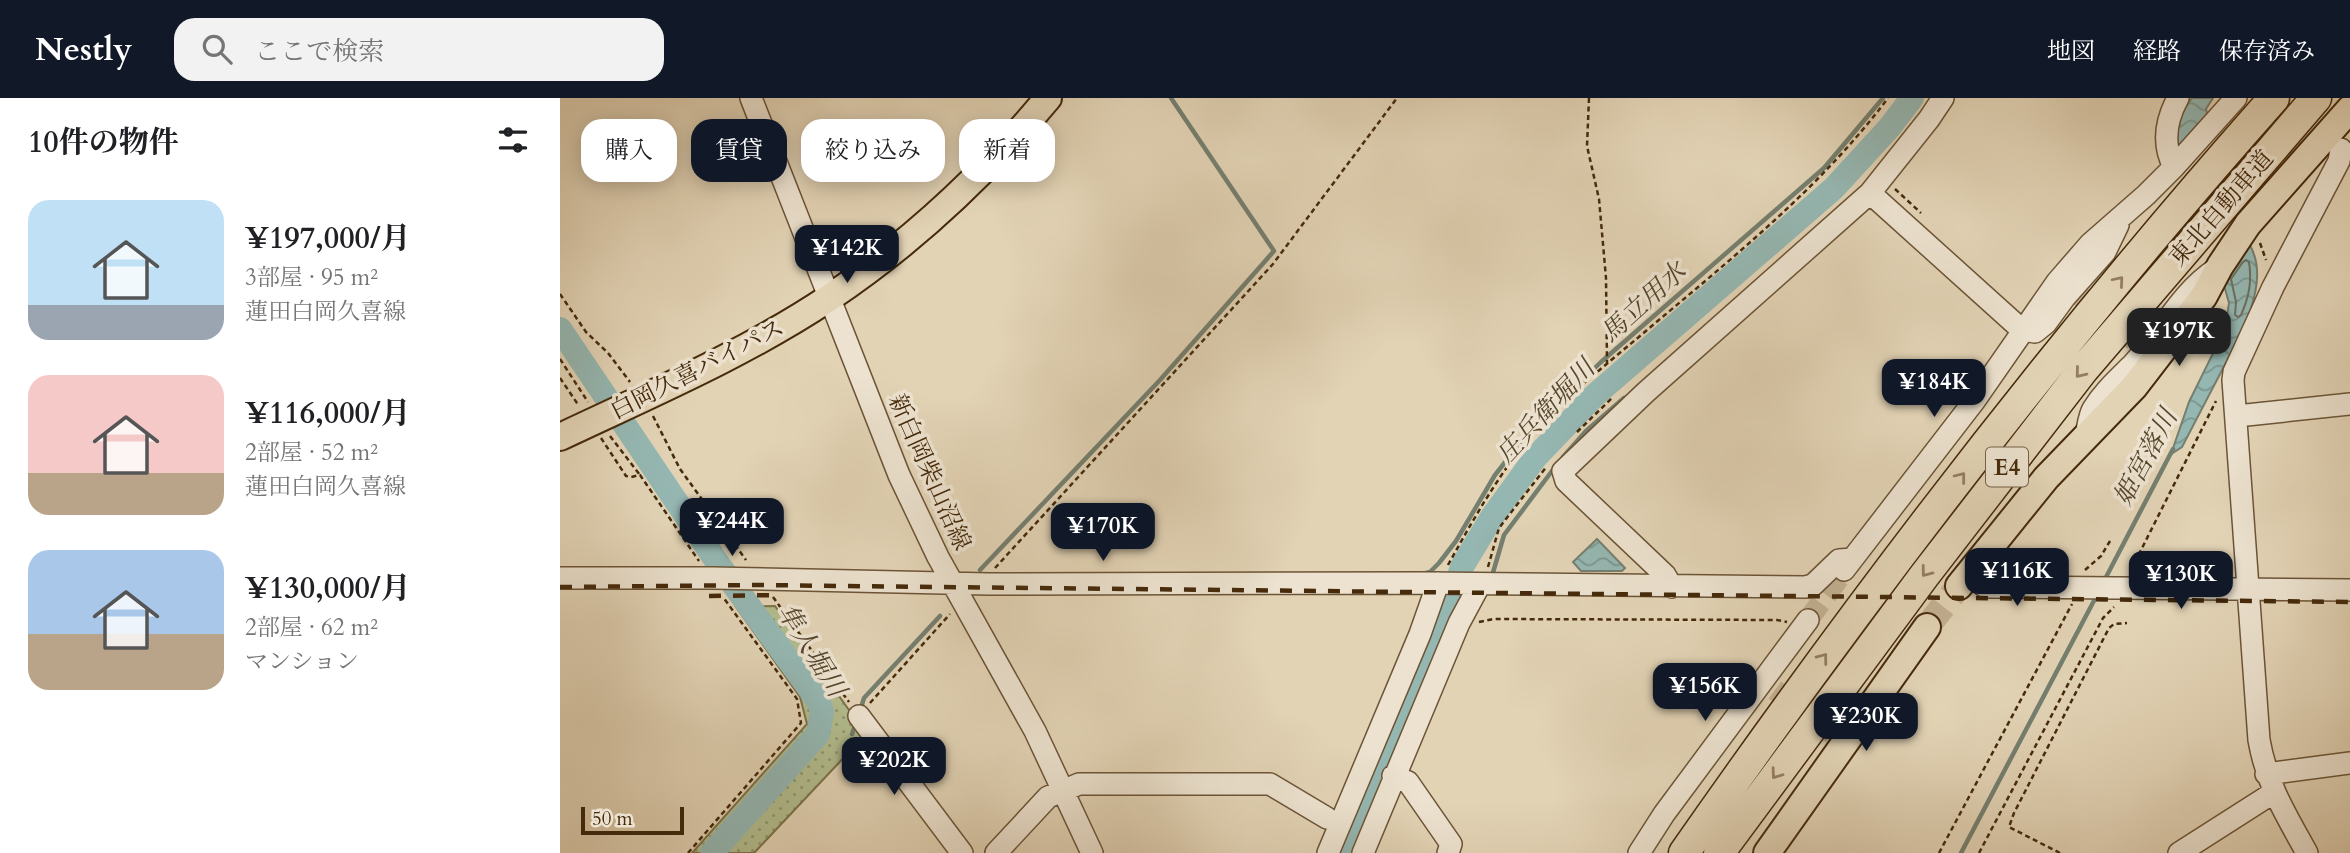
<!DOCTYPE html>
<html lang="ja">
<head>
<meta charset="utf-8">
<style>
  body { margin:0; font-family:Cardo,"Noto Serif JP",serif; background:#f2f2f2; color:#202124; height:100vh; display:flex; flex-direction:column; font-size:26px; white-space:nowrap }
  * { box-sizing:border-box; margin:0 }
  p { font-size:23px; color:#757577 }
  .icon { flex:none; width:38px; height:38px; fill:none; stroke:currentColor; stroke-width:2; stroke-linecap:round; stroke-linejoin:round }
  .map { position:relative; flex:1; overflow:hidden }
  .details { display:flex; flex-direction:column; background:#fff; width:560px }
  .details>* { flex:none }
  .top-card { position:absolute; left:21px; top:21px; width:665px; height:63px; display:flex; gap:14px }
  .scale { position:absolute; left:21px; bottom:18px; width:103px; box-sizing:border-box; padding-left:7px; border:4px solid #452a0b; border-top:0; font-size:19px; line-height:24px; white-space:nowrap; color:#452a0b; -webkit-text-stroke:5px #ece2cf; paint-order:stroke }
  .price { position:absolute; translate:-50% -60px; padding:0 16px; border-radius:14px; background:#111827; color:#fff; font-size:23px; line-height:46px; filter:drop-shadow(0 2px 4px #0008) }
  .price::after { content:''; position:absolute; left:50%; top:42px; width:21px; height:16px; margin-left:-10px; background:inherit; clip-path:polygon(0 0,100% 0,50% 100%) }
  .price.selected { background:#222; color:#fff }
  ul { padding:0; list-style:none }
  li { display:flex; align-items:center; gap:21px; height:175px; padding:0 28px }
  li span { display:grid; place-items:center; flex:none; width:196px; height:140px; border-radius:21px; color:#555 }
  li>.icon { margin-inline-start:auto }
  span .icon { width:84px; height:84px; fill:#fffc; stroke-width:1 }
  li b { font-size:30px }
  h2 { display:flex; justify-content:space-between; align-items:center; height:84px; padding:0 28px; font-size:30px }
  .tag { padding:0 24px; border-radius:21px; background:#fff; box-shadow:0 4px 18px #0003; font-size:24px; line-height:63px }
  .tag.selected { background:#111827; color:#fff }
  header { display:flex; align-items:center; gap:42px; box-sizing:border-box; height:98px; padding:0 35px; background:#111827; color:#fff }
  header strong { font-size:33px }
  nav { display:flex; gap:38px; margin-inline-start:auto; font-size:24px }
  .search { width:490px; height:63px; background:#f2f2f2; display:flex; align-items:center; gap:18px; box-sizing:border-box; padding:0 24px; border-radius:21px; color:#757577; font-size:26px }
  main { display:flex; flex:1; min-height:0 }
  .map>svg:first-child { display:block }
  .grass { fill:url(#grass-dots); stroke:#7c734c; stroke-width:2 }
  .water { fill:url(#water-waves); stroke:#757f6f; stroke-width:2 }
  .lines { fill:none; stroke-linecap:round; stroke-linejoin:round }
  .shore { stroke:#6d705e; stroke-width:2 }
  .stream { stroke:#757f6f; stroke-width:4.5 }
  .river { stroke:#95b7b2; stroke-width:24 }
  .minor-tunnel { stroke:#c3b193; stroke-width:21; stroke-dasharray:21 10; stroke-linecap:butt }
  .major-tunnel { stroke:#c3b193; stroke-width:26; stroke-dasharray:26 13; stroke-linecap:butt }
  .minor-casing { stroke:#6c5436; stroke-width:24 }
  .major-casing { stroke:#452a0b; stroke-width:30 }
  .highway-casing { stroke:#452a0b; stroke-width:33 }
  .path { stroke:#452a0b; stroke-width:2.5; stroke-dasharray:5 3.5; stroke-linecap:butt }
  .minor { stroke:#ece2cf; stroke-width:21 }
  .major { stroke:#e2d3b5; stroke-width:26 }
  .highway { stroke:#e2d3b5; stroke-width:30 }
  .rail { stroke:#452a0b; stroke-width:4.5; stroke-dasharray:12 12; stroke-linecap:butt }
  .oneway { stroke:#947e60 }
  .labels { text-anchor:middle; stroke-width:7; stroke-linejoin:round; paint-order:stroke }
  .shield { fill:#ece2cf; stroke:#776146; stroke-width:2 }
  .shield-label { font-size:23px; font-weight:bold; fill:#452a0b }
  .street-label { font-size:24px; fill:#452a0b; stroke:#ece2cf }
  .water-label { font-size:26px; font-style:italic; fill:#55462c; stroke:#ece2cf }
</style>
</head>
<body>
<header>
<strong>Nestly</strong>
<div class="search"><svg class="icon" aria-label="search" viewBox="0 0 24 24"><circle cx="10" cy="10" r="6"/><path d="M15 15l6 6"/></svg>ここで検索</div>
<nav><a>地図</a><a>経路</a><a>保存済み</a></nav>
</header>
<main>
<section class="details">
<h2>10件の物件<svg class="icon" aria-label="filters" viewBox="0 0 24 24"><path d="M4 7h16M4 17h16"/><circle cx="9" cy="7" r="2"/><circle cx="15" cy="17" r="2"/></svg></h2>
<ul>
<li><span style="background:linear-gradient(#bfe0f5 75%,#9aa5b1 0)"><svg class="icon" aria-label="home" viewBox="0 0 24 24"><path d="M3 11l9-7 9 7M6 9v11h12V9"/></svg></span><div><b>¥197,000/月</b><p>3部屋 · 95 m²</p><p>蓮田白岡久喜線</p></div></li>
<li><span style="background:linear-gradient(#f6c9c9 70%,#b9a48a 0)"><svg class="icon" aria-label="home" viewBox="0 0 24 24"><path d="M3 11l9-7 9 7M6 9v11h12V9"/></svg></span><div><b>¥116,000/月</b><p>2部屋 · 52 m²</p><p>蓮田白岡久喜線</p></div></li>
<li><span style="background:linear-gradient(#a9c7e8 60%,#b9a48a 0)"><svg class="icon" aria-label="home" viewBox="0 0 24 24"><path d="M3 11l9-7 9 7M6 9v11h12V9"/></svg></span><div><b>¥130,000/月</b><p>2部屋 · 62 m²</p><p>マンション</p></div></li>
</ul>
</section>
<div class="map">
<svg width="1790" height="755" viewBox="0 0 1790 755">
  <defs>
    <pattern id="grass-dots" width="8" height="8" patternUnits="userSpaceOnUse" patternTransform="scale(1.75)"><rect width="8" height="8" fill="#b2bc8e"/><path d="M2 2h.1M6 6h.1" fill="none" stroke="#939972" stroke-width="1.8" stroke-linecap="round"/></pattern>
    <pattern id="water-waves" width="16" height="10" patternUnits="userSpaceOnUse" patternTransform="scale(1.75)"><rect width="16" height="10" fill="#95b7b2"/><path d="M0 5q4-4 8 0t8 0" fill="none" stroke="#7b958f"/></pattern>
  </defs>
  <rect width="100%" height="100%" fill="#e2d3b5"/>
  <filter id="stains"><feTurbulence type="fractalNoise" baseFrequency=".00286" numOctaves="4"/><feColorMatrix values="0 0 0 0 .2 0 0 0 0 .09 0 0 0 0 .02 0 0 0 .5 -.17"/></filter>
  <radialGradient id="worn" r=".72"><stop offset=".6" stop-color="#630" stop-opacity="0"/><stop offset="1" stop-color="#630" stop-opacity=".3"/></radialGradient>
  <path class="grass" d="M215,508L306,636L194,755H132L247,626L240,599L176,509Z"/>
  <path class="water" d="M1632,0H1653L1646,11L1648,19L1618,50C1614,32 1621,14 1632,0Z
    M1688,144C1705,170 1695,201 1685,228L1622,349L1611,356L1629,304L1665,231L1669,205L1662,180Z
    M1037,441L1065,470L1062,473H1021L1013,464Z"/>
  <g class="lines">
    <path class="shore" d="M1686,162L1689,164C1692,184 1689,199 1681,217L1678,219L1675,217L1676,204L1671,181L1683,164Z"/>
    <path class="stream" d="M1003,359L1026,333L1064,300
      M420,472L600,282L714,153L611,0
      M862,476L870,474L879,465L896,443L935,377L965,339L990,313L1041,264L1264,70L1323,0
      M932,478L944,437L995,369
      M1544,483L1613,351
      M300,613L304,600L380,518
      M292,636L296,624
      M1401,755L1537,497"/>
    <path class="river" d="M0,231L159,467L259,604L262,614L258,636L152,755
      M785,755L855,593L903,467L932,419L975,360L1034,298L1274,90L1329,30L1352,0"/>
    <path class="minor-tunnel" d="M1520,198L1574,242
      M1248,522L1279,480
      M1215,592L1272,635"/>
    <path class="major-tunnel" d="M1367,529L1399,488"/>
    <defs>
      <path id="minor" d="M191,0L339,377L378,459L475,633L532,755
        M1614,69C1602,46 1606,22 1618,0
        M1310,95L1462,232L1475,234L1486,225L1505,199L1545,154L1558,127
        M1677,318L1790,306
        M1526,337C1528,329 1529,318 1533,311C1544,293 1559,280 1573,266C1602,234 1620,195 1656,171
        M1284,472L1415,302L1497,184L1530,146L1586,97L1614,69L1676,0
        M1409,475L1424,488L1431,489L1790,492
        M0,480H153L429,486L866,485L1245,489L1253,487L1279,462L1292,461
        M1112,489L1105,477L1006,383L1003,373L1086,294L1310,95L1369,21L1383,0
        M299,618L402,755
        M1706,676L1790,665
        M833,678L848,684L891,746L888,755
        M436,755L488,699L519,686H710L767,720
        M768,755L860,536L878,485
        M803,755L899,525L920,486
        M1079,755L1104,716L1248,522
        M1619,755L1713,695
        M1747,755C1725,715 1707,687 1699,642L1673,282L1674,274L1713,189L1779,63L1781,51"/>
      <path id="major" d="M0,339C91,296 185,256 269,200C351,145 425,76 488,0
        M1399,488L1486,380L1574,289L1644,198L1660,168L1688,126L1790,11
        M1207,755L1367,529"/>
      <path id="highway" d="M1124,755C1307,493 1502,239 1714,0
        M1159,755L1364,478L1523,272L1756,0"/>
    </defs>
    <use href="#minor" class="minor-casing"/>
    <use href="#major" class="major-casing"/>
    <use href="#highway" class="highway-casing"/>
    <path class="path" d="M1029,0L1027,48L1039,101L1046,180L1047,265
      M1335,91L1361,115
      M1700,145L1706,162
      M0,196L26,234L48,255L70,284
      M0,261L28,304
      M0,280L19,308
      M93,318L120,371L186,462
      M1017,334L1052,300
      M50,338L80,377
      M41,340L66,378L71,379L80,377L139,463
      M888,467C913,422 938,377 971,338C1003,301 1043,269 1080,238C1167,164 1259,92 1328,0
      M928,469L939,430L987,368
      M435,470L713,166L837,0
      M1525,472L1541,458L1550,443
      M1571,472L1656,303
      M213,499L289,604
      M919,524L933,521L1217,522L1227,524
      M310,605L390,516
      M128,755L241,625L237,601L163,499
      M1379,755L1512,506
      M1419,755L1543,520L1554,509
      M1500,755L1449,729L1454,715L1549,530L1554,526L1567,525"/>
    <use href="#minor" class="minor"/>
    <use href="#major" class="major"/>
    <use href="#highway" class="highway"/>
    <path class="rail" d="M0,489L193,487L1790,504
      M149,498L219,497"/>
  </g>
  <defs><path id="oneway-chevron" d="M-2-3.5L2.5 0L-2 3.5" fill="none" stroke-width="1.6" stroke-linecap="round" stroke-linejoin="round" transform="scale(1.75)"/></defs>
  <g class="oneway">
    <use href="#oneway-chevron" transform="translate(1559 183) rotate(-50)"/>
    <use href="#oneway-chevron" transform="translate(1520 275) rotate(129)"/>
    <use href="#oneway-chevron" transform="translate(1401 379) rotate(-52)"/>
    <use href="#oneway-chevron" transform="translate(1366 474) rotate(127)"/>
    <use href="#oneway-chevron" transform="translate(1263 560) rotate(-53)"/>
    <use href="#oneway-chevron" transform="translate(1216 676) rotate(126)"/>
  </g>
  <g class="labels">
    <rect class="shield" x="1426" y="349.5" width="42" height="39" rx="5"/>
    <g class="shield-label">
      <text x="1447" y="377">E4</text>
    </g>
    <g class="street-label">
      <text transform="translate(1661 110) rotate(-49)" y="8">東北自動車道</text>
      <text transform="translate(137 271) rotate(-27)" y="8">白岡久喜バイパス</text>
      <text transform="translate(370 374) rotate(66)" y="8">新白岡柴山沼線</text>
    </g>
    <g class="water-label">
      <text transform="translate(1083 204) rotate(-42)" y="9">馬立用水</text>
      <text transform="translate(985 313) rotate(-47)" y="9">庄兵衛堀川</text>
      <text transform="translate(1585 359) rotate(-62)" y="9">姫宮落川</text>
      <text transform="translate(252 552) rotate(58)" y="9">隼人堀川</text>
    </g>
  </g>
  <rect width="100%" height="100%" filter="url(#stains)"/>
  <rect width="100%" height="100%" fill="url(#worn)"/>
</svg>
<div class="scale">50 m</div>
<b class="price" style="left:287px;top:187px">¥142K</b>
<b class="price selected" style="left:1619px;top:270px">¥197K</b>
<b class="price" style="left:1374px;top:321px">¥184K</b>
<b class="price" style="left:172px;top:460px">¥244K</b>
<b class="price" style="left:543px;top:465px">¥170K</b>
<b class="price" style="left:1457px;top:510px">¥116K</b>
<b class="price" style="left:1621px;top:513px">¥130K</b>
<b class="price" style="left:1145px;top:625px">¥156K</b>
<b class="price" style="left:1306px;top:655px">¥230K</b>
<b class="price" style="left:334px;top:699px">¥202K</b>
<div class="top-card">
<a class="tag">購入</a>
<a class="tag selected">賃貸</a>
<a class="tag">絞り込み</a>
<a class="tag">新着</a>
</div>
</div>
</main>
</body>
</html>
